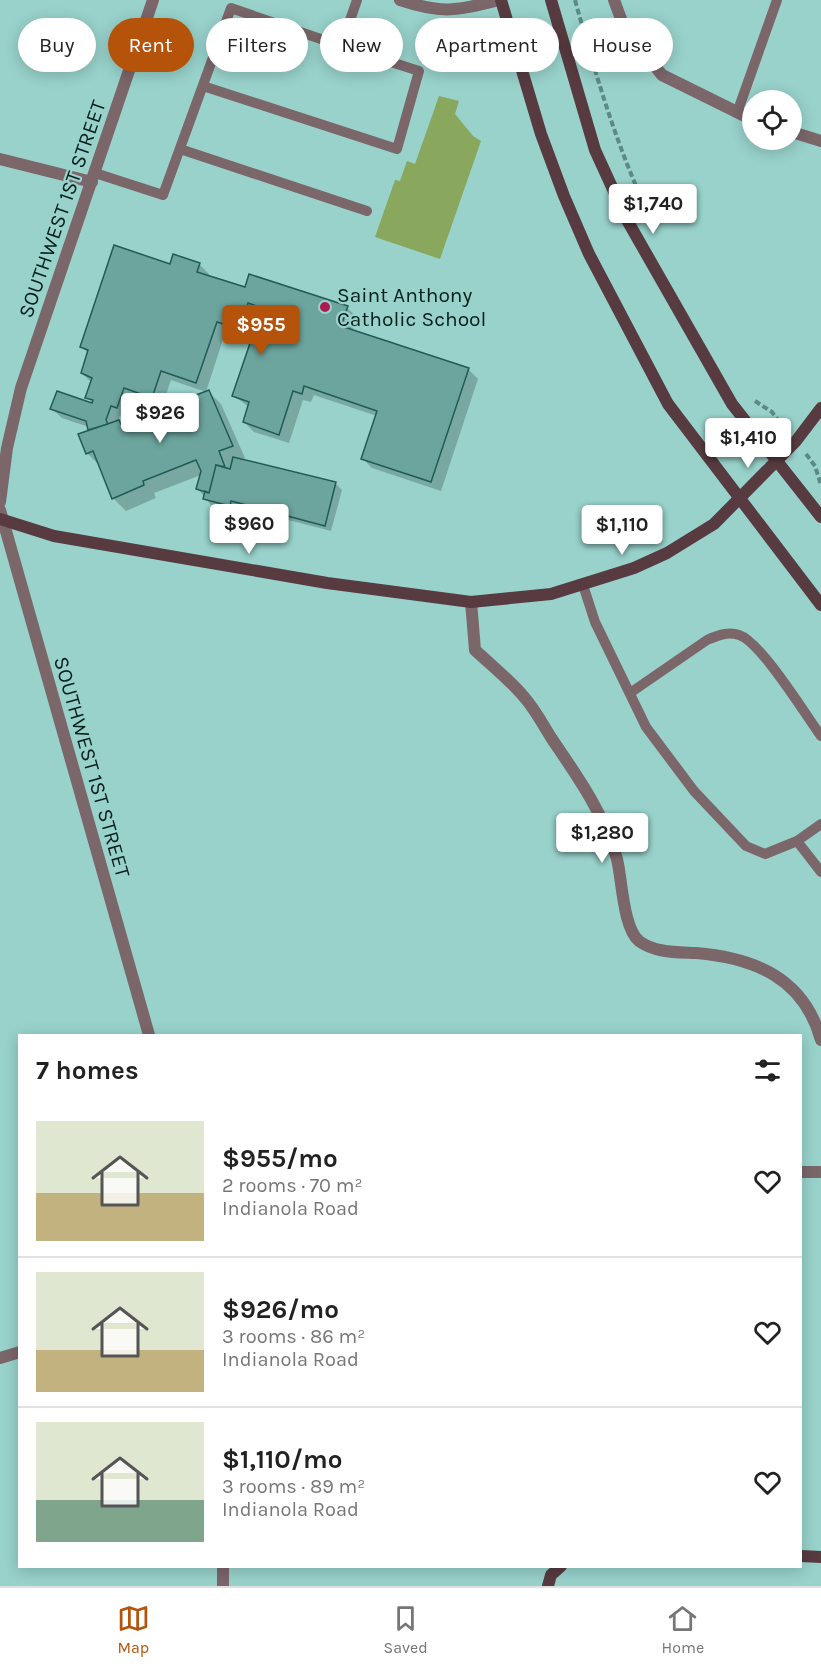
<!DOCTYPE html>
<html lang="en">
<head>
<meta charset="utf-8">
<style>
  body { margin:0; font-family:Karla,sans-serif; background:#f6f6f6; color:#222; height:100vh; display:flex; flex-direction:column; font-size:22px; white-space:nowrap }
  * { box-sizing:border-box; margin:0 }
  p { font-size:20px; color:#767676 }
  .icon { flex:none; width:33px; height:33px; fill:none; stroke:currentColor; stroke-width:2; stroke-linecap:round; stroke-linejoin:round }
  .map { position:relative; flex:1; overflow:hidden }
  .sheet { position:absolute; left:18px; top:1034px; width:784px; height:534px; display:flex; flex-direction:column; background:#fff; border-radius:0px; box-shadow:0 3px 15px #0003 }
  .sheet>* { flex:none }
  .guide { position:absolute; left:18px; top:18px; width:786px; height:54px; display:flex; gap:12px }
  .controls { position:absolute; left:742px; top:90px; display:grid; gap:12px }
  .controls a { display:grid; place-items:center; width:60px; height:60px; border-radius:50%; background:#fff; box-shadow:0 3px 15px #0003; font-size:30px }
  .price { position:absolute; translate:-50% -51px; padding:0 14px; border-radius:6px; background:#fff; color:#222; font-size:20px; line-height:39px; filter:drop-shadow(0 2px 3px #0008) }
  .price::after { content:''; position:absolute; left:50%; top:36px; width:18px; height:14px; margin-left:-9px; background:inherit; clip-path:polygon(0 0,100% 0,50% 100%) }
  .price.on { background:#b45309; color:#fff }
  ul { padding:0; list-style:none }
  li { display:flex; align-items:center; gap:18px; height:150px; padding:0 18px }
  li+li { border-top:2px solid #e0e0e0 }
  li span { display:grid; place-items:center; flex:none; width:168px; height:120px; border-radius:0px; color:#555 }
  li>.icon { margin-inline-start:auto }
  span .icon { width:72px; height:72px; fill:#fffc; stroke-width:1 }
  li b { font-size:26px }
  h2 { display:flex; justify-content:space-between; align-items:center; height:72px; padding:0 18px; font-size:26px }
  .pill { padding:0 21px; border-radius:27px; background:#fff; box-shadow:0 3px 15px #0003; font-size:21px; line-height:54px }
  .pill.on { background:#b45309; color:#fff }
  .menu { display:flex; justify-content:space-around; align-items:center; height:84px; border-top:2px solid #e0e0e0; background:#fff; font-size:16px; color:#767676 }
  .menu a { display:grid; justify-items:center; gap:3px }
  .menu .on { color:#b45309 }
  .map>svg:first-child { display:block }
  .green { fill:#89a75d }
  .shadow { fill:#0003 }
  .building { fill:#6ca59e; stroke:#215b56; stroke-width:1.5 }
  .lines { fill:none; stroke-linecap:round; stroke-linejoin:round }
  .path { stroke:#5d8984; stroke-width:4; stroke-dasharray:6 3; stroke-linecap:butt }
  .lane { stroke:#7b666a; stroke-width:10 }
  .street { stroke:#7b666a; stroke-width:12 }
  .secondary { stroke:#573b40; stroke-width:12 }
  .poi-dot { fill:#ad1c50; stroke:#98d2cb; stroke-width:2 }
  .labels { text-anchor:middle; stroke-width:4.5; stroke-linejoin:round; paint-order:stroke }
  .street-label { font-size:21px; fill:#061e1c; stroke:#98d2cb }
  .poi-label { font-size:21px; fill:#061e1c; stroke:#98d2cb; text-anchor:start }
</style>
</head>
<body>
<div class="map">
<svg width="821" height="1586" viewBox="0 0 821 1586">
  <rect width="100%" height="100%" fill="#98d2cb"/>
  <path class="green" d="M439,96L459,101L455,114L473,136L481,141L440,259L375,237L395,180L400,181L407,161L415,164Z"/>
  <path class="shadow" d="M199,264L209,274L208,277L246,289L347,308L357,317L352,331L469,370L478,379L441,491L372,468L363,459L377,416L314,395L311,402L303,400L289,443L254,432L244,422L249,407L234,396L262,313L258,312L254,323L250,322L245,336L226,330L206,392L171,380L162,406L133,397L127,417L120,415L118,421L122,425L209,392L221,404L245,458L239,460L335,483L342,490L331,531L237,507L236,511L211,505L198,489L201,475L154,493L156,498L126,511L113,498L100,466L87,453L91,431L89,427L62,418L52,409L95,405L87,397L92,383L82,373L89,354L82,347L171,266Z"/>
  <path class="building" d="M114,245L170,264L173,254L200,263L197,272L245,287L249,274L348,306L341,326L469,368L431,482L361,459L377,411L304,386L302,394L293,391L279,435L243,422L249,402L232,396L262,308L248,303L245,314L241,313L236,328L217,322L196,383L161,371L152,398L124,388L117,408L111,406L106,420L108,424L88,430L86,421L50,409L57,391L92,403L93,400L85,398L92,378L81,373L88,350L80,347Z
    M209,390L233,446L219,451L225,467L216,465L209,493L196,489L201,471L196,460L143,481L144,485L112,499L93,451L86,454L78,434L119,420L121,424Z
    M233,457L336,482L325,526L231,501L230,506L203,499L205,491L209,493L216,465L230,469Z"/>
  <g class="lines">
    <path class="path" d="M575,0C596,76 618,152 653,223
      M755,401L772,412L784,428
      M806,454L815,466L821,485"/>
    <path class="lane" d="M203,86L397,149L419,71L341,46
      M737,113L777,0
      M180,149L367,211
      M95,173L163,195L231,8L341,46L357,0
      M583,585L595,622L646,727L694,791L746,846L765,854L797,841L821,824
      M630,693L707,640C716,636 728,631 739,635C761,642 805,714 821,736
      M797,841L821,872"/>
    <path class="street" d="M400,0C442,14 457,11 499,0
      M614,0L624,27L662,75L753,120
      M792,132L821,141
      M0,159L92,182
      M0,502L7,448L21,388L153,0
      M0,510L149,1035
      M471,602L475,650C491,665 510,680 524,697C535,709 543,725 552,739C578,777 604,814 617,859C622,879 623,928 639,941C655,953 677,952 696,953C755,958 804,978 821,1040
      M801,1172H821
      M0,1358L20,1352
      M223,1586V1566"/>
    <path class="secondary" d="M501,0L541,134L564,196L589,254L668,404L821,605
      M551,0L595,150L627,220L732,404L821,517
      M0,519L54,536L327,583L471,602L551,594L634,568L667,553L714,524L796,441L821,408
      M801,1556L821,1557
      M548,1586L551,1575L561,1566"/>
  </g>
  <circle class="poi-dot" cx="325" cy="307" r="6"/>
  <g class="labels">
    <g class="street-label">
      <text transform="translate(62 209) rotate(-71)" y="7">SOUTHWEST 1ST STREET</text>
      <text transform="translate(92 767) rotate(74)" y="7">SOUTHWEST 1ST STREET</text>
    </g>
    <g class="poi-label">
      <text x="337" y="302">Saint Anthony<tspan x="337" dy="24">Catholic School</tspan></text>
    </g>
  </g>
</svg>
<div class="controls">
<a><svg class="icon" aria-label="locate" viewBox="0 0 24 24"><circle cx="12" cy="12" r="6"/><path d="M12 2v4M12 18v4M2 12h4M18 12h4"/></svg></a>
</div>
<b class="price" style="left:653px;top:235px">$1,740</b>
<b class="price on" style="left:261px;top:356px">$955</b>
<b class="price" style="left:160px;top:444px">$926</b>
<b class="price" style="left:748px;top:469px">$1,410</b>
<b class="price" style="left:249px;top:555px">$960</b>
<b class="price" style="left:622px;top:556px">$1,110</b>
<b class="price" style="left:602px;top:864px">$1,280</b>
<div class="guide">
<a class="pill">Buy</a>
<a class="pill on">Rent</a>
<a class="pill">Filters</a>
<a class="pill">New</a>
<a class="pill">Apartment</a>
<a class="pill">House</a>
</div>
<section class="sheet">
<h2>7 homes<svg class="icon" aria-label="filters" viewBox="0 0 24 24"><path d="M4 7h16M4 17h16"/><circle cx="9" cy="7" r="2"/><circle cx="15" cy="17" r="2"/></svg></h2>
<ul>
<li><span style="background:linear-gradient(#dfe7d0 60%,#c2b280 0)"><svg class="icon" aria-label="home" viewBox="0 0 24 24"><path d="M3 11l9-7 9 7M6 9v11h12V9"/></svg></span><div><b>$955/mo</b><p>2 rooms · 70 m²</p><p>Indianola Road</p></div><svg class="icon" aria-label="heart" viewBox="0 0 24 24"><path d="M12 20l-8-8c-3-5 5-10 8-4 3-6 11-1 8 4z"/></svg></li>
<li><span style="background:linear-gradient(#dfe7d0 65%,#c2b280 0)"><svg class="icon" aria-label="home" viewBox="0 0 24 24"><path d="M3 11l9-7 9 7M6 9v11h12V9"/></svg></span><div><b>$926/mo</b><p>3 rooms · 86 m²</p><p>Indianola Road</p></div><svg class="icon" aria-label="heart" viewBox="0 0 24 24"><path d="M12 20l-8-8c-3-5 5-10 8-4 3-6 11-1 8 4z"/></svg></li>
<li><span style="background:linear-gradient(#dfe7d0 65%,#7fa58c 0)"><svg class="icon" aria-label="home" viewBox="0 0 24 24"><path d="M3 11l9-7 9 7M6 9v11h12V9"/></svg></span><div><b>$1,110/mo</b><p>3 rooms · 89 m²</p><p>Indianola Road</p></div><svg class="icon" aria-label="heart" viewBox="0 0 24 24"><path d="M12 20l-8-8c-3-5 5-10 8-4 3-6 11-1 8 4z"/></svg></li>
</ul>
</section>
</div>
<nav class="menu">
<a class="on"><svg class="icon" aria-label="map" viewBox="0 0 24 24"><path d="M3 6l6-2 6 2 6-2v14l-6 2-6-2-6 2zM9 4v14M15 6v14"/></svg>Map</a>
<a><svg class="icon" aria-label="saved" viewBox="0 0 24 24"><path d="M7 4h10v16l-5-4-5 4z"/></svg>Saved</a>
<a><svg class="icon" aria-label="home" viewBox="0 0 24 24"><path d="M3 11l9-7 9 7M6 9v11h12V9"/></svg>Home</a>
</nav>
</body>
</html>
